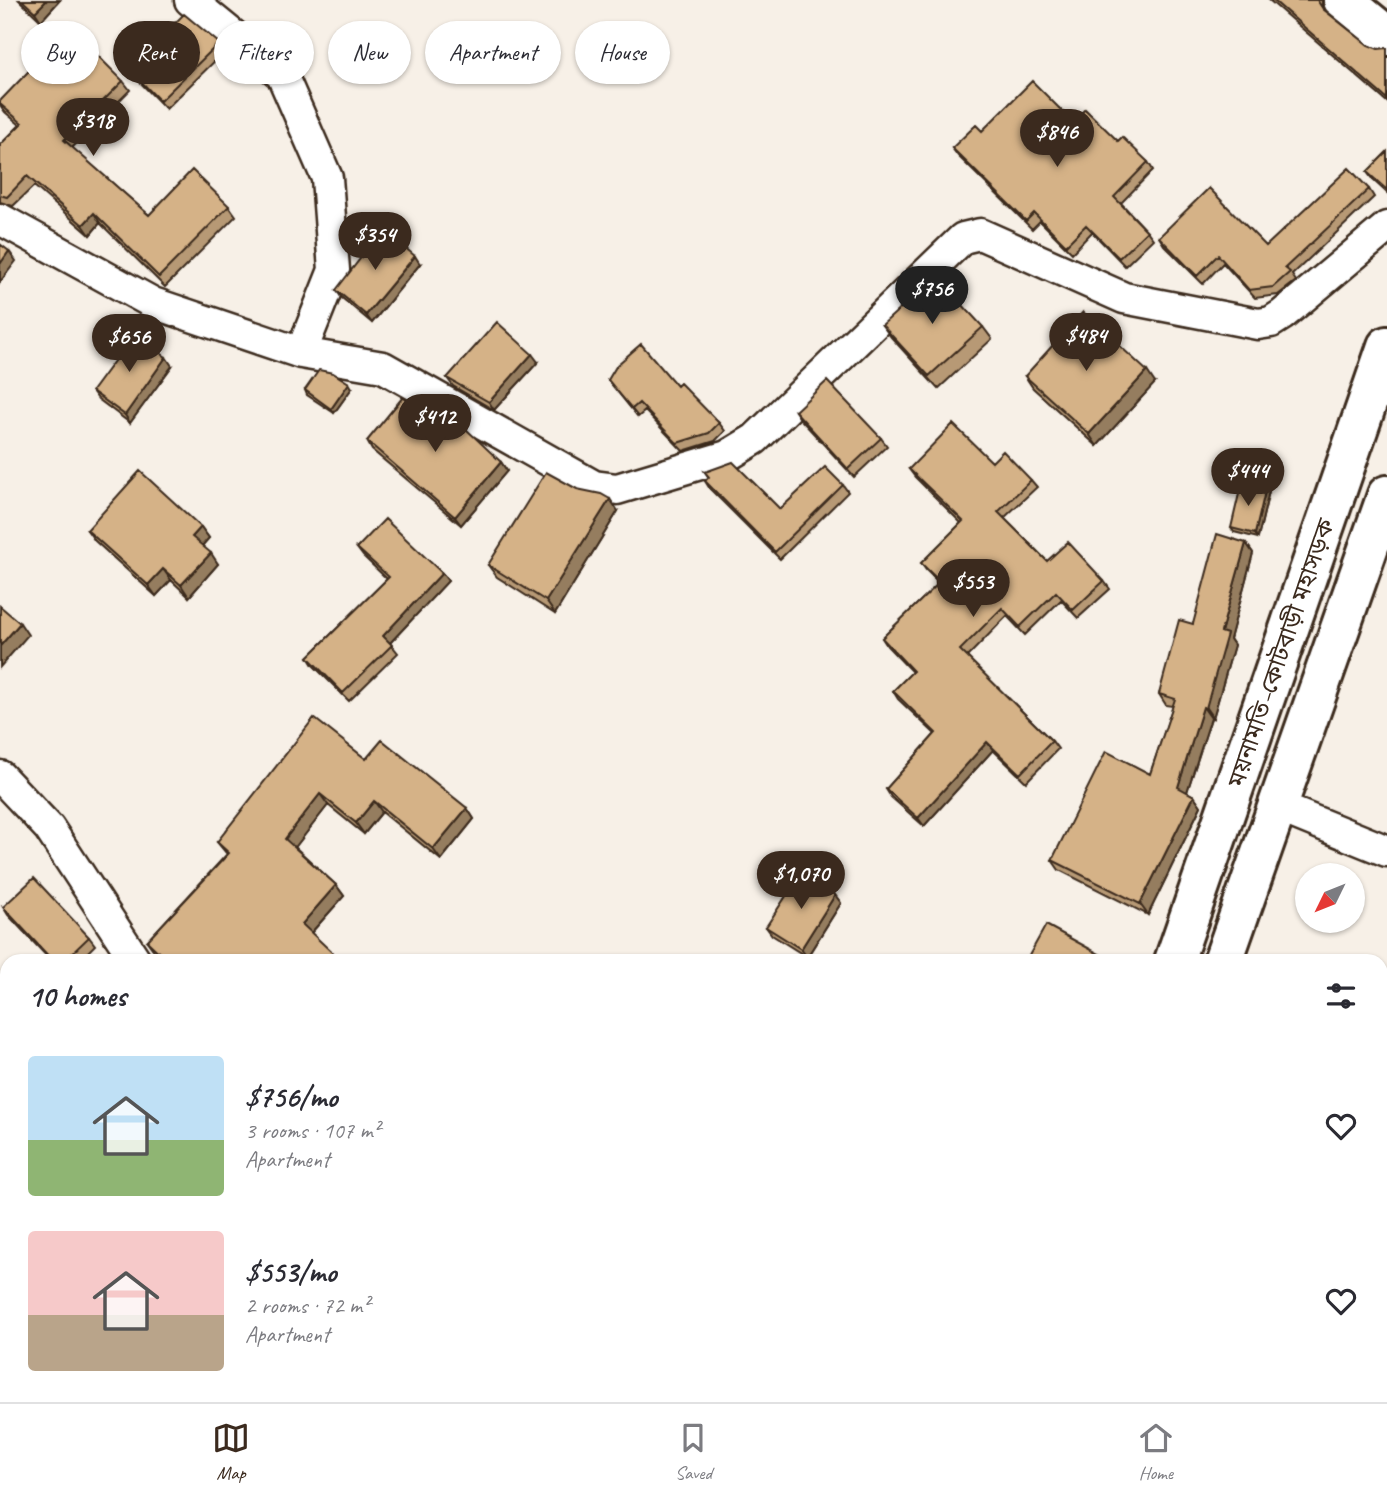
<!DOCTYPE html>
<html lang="en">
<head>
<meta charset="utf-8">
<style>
  body { margin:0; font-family:Caveat,"Noto Sans Bengali",sans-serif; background:#f7f7f7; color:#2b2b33; height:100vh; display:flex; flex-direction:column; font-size:26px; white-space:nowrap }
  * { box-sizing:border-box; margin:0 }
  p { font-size:23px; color:#7c7c81 }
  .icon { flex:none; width:38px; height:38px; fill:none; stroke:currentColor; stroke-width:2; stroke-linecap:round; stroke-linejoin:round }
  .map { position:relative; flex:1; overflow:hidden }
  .details { position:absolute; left:0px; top:954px; width:1388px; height:450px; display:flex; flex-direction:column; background:#fff; border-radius:21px 21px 0 0; box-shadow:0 2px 5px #0004 }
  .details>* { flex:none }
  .hud { position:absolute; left:21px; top:21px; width:700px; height:63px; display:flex; gap:14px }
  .needle { width:46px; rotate:227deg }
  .buttons { position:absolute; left:1295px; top:863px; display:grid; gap:14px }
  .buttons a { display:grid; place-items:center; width:70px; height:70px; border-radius:50%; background:#fff; box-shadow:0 2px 5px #0004; font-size:35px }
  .price { position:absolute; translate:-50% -60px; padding:0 16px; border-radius:24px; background:#3b2a1e; color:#fff; font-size:23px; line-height:46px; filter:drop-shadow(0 2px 4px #0008) }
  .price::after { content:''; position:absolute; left:50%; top:42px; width:21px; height:16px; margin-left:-10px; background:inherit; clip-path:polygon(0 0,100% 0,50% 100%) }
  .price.selected { background:#222; color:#fff }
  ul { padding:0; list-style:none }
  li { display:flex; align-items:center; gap:21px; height:175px; padding:0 28px }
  li span { display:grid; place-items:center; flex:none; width:196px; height:140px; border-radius:7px; color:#555 }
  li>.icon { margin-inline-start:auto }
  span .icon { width:84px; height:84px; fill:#fffc; stroke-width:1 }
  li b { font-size:30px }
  h2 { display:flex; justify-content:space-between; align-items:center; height:84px; padding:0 28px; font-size:30px }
  .tag { padding:0 24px; border-radius:32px; background:#fff; box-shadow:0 2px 5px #0004; font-size:24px; line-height:63px }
  .tag.selected { background:#3b2a1e; color:#fff }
  .menu { display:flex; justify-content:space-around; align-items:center; height:98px; border-top:2px solid #e1e1e2; background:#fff; font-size:19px; color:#7c7c81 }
  .menu a { display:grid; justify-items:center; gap:4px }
  .menu .selected { color:#3b2a1e }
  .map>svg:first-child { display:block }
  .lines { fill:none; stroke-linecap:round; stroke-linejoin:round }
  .street-casing { stroke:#3b2a1e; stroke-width:35 }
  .secondary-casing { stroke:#3b2a1e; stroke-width:44 }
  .street { stroke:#fff; stroke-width:30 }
  .secondary { stroke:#fff; stroke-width:38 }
  .wall { fill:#b79974; stroke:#3b2a1e; stroke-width:2 }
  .shaded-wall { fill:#957d5e; stroke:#3b2a1e; stroke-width:2 }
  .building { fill:#d5b287; stroke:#3b2a1e; stroke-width:2 }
  .labels { text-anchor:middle; stroke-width:6; stroke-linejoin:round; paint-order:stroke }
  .street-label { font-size:24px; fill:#3b2a1e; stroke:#fff }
</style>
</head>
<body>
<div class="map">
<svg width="1387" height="1402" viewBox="0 0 1387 1402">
  <rect width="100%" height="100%" fill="#f7f0e7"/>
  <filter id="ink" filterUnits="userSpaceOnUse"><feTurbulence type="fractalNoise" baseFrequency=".0143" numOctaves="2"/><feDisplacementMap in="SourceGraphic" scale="14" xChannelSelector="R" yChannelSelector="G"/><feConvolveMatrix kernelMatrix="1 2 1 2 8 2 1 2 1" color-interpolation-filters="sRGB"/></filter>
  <g filter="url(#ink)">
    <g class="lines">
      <defs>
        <path id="street" d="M190,0L282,75L327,178L334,270L301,353
          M0,219L153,303L301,353L383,367L594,486L617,489L727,456L755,439L963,238L980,234L1124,298L1258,324L1271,322L1282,315L1387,227
          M0,776L49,828L136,961
          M1279,807L1387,851
          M1381,1091L1387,1093
          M581,1396L587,1402
          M1079,1396L1098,1402
          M1238,1402L1240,1396"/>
        <path id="secondary" d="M1343,0L1387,36
          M1174,961L1387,346
          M1223,961L1387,495
          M1020,1402L1022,1396
          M1062,1402L1064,1396"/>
      </defs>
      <use href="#street" class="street-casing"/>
      <use href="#secondary" class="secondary-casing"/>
      <use href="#street" class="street"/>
      <use href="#secondary" class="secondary"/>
    </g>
    <path class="wall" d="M19,0H60L41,21Z
      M1269,0H1322V7L1324,9L1368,45L1378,49L1387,48V102Z
      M219,43L225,51L166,109L135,77L129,69Z
      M123,81L130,90L72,148L149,215L229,206L236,216L165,287L100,223L90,235L34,186L13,206L0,202V145L20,125L5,112L0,105V101Z
      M982,131L1118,141L1148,162L1153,170L1121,203L1147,231L1153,239L1125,266L1092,232L1072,253L1040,221L1032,229L958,156L952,148Z
      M1387,152V193L1373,180L1367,172Z
      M1369,189L1374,197L1292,275L1296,281L1278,295L1255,298L1223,263L1203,284L1164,245L1159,237L1266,246Z
      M420,264L372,323L342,298L336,290Z
      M882,325L983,327L992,339L938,389L891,337Z
      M538,362L494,410L453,386L447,378Z
      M172,366L130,423L98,399L92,391Z
      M1025,376L1155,383L1097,446L1033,388Z
      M608,380L677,386L719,423L725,431L715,441L683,451L645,411L638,417Z
      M352,388L334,413L307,395L305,390Z
      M418,410L501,462L507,471L461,525L372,450L367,441Z
      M795,411L881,438L887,446L854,477L800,419Z
      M992,462L1031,480L1037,487L1004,518L1047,561L1104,581L1110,589L1078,618L1061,600L1025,635L1007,616L967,657L1052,741L1058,749L1026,782L993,750L924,826L891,797L886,789L935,734L898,699L893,691L912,672L887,646L882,638L939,583L926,570L921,563L961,523L915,477L909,469Z
      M705,472L780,509L843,485L848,492L780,559L710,489L705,481L709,478Z
      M1269,491L1258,538L1234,532L1231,528Z
      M618,511L555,614L497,577L488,565Z
      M201,527L209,538L202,546L218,564L189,597L171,580L156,596L95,541L87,530Z
      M1246,543L1253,553L1230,639L1234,645L1213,718H1211L1187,792L1194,796L1201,806L1148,915L1059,870L1052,860L1150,774L1173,706L1166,705L1159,694L1193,624Z
      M357,548L448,581L390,643L398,653L349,701L313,665L308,657L387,579L363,556Z
      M366,759L467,808L474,819L441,860L382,812L364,834L328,805L295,847L336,885L344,896L311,933L340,961H164L155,952L147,941L227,854L217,842Z
      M835,895L841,903L807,957L772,935L766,927Z
      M3,907L89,937L95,945L79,961H51L8,915Z
      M7,1003V1085L0,1092V1009Z
      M0,1184L7,1191V1246L4,1249L0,1245Z
      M460,1396H559L563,1402H467Z
      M634,1396H647L641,1402Z
      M1278,1396H1381L1387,1402H1293Z"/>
    <path class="shaded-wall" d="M47,0H60L41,21L35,12Z
      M94,213L100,223L90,235L83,225Z
      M9,251L16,261L0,282V264Z
      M415,256L420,264L372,323L366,315Z
      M532,354L538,362L494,410L489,402Z
      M166,357L172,366L130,423L125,415Z
      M1147,371L1155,383L1097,446L1089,434Z
      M349,383L352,388L334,413L331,409Z
      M501,462L507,471L461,525L455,517Z
      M1266,487L1269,491L1258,538L1255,534Z
      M610,499L618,511L555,614L546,601Z
      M201,527L209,538L200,548L192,537Z
      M1246,543L1253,553L1230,639L1234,645L1213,718L1206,708L1221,632Z
      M211,553L218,564L189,597L181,585Z
      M163,569L171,580L156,596L148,585Z
      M442,573L448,581L389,644L383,636Z
      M20,623L28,635L0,667V646Z
      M1203,707L1211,718L1185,798L1178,787Z
      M987,742L993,750L924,826L918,818Z
      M320,794L328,805L293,850L285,839Z
      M1194,796L1201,806L1148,915L1140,904Z
      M374,801L382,812L364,834L356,823Z
      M467,808L474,819L441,860L433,849Z
      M336,885L344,896L309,935L302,924Z
      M835,895L841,903L807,957L801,949Z
      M1387,1292V1332L1381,1348V1308Z
      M434,1396H448L443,1402H429Z
      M554,1396H559L563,1402H549Z"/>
    <path class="building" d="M22,0H47L35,12Z
      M1273,0H1317L1323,9L1368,45L1378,49L1387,48V99Z
      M184,14L219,43L160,101L129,69Z
      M70,28L123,81L64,140L149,215L192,170L229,206L159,277L94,213L83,225L27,176L7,197L0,195V145L22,123L0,104V101Z
      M1032,81L1073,122L1085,109L1118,141L1122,137L1148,162L1114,197L1147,231L1119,258L1086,225L1066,245L1034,213L1026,221L952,148L976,125L982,131Z
      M1387,152V190L1367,172Z
      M1349,168L1369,189L1285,268L1290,272L1273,287L1249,290L1218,255L1197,276L1159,237L1209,188L1266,246Z
      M383,229L415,256L366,315L336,290Z
      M0,244L9,251L0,264Z
      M936,276L983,327L929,376L882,325Z
      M1083,312L1147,371L1089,434L1025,376Z
      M497,322L532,354L489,402L447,378Z
      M134,334L166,357L125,415L92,391Z
      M641,344L677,386L680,383L719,423L709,433L677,443L639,403L632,409L608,380L617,365Z
      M319,370L333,373L349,383L331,409L305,390Z
      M827,381L881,438L848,469L795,411Z
      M403,397L418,410L423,404L465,428L501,462L455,517L367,441Z
      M953,424L992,462L1003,451L1031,480L998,512L1047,561L1068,542L1104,581L1073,610L1056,592L1020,627L1002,608L960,650L1052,741L1020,774L987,742L918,818L886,789L936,733L893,691L913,671L882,638L940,582L921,563L963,521L909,469Z
      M733,462L780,509L825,467L843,485L775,552L705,481L709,477L705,472Z
      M140,471L201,527L192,537L211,553L181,585L163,569L148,585L87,530Z
      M546,472L577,489L601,494L610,499L546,601L488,565Z
      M1242,481L1266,487L1255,534L1231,528Z
      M385,519L442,573L383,636L392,645L343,693L308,657L389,577L357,548Z
      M1217,534L1246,543L1221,632L1227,634L1206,708L1203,707L1178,787L1194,796L1140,904L1052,860L1106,751L1150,774L1175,699L1159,694L1179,620L1193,624Z
      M0,606L20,623L0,646Z
      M314,718L366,759L382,740L467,808L433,849L374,801L356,823L320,794L285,839L336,885L302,924L338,958L335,961H168L147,941L229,853L217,842Z
      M801,873L835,895L801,949L766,927Z
      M34,878L89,937L64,961H53L3,907Z
      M1046,925L1112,961H1026Z
      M7,1003V1072L0,1078V1009Z
      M1381,1128L1387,1130V1292L1381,1308Z
      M0,1184L7,1191V1232L0,1238Z
      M1381,1354L1387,1356V1402H1321L1307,1396H1381Z
      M323,1396H376L383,1402H320L319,1401Z
      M397,1396H434L429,1402H392Z
      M464,1396H554L549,1402H470Z"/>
  </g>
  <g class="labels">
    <g class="street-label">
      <text transform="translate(1281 653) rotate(-71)" y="8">ময়নামতি–কোটবাড়ী মহাসড়ক</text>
    </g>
  </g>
</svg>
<div class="buttons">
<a><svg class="needle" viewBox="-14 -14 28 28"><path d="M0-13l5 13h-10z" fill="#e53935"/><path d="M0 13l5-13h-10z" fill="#7c7c81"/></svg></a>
</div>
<b class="price" style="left:93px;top:158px">$318</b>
<b class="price" style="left:1057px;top:169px">$846</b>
<b class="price" style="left:375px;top:272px">$354</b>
<b class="price selected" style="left:932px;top:326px">$756</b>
<b class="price" style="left:1086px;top:373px">$484</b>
<b class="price" style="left:129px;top:374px">$656</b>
<b class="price" style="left:435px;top:454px">$412</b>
<b class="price" style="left:1248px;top:508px">$444</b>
<b class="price" style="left:973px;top:619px">$553</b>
<b class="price" style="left:801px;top:911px">$1,070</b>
<div class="hud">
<a class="tag">Buy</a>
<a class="tag selected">Rent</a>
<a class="tag">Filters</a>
<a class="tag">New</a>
<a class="tag">Apartment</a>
<a class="tag">House</a>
</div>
<section class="details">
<h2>10 homes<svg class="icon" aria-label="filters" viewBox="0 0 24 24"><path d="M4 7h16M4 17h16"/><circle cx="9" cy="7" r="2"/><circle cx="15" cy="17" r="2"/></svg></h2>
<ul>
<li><span style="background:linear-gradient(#bfe0f5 60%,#8fb573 0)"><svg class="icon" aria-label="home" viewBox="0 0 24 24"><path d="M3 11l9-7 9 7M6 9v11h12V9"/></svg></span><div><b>$756/mo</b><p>3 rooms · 107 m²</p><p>Apartment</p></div><svg class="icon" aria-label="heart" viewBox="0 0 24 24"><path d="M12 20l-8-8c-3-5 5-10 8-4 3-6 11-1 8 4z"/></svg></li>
<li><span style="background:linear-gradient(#f6c9c9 60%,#b9a48a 0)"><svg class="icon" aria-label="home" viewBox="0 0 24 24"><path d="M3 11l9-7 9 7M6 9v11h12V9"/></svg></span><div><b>$553/mo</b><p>2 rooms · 72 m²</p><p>Apartment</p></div><svg class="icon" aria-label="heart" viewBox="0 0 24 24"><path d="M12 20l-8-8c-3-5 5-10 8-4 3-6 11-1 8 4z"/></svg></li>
</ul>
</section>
</div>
<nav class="menu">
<a class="selected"><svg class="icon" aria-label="map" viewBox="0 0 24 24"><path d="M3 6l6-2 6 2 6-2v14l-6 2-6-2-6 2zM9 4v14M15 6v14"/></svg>Map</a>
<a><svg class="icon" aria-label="saved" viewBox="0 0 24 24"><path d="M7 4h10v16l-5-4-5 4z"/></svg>Saved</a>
<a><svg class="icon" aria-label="home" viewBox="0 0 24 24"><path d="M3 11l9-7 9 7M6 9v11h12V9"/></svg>Home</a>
</nav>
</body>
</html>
